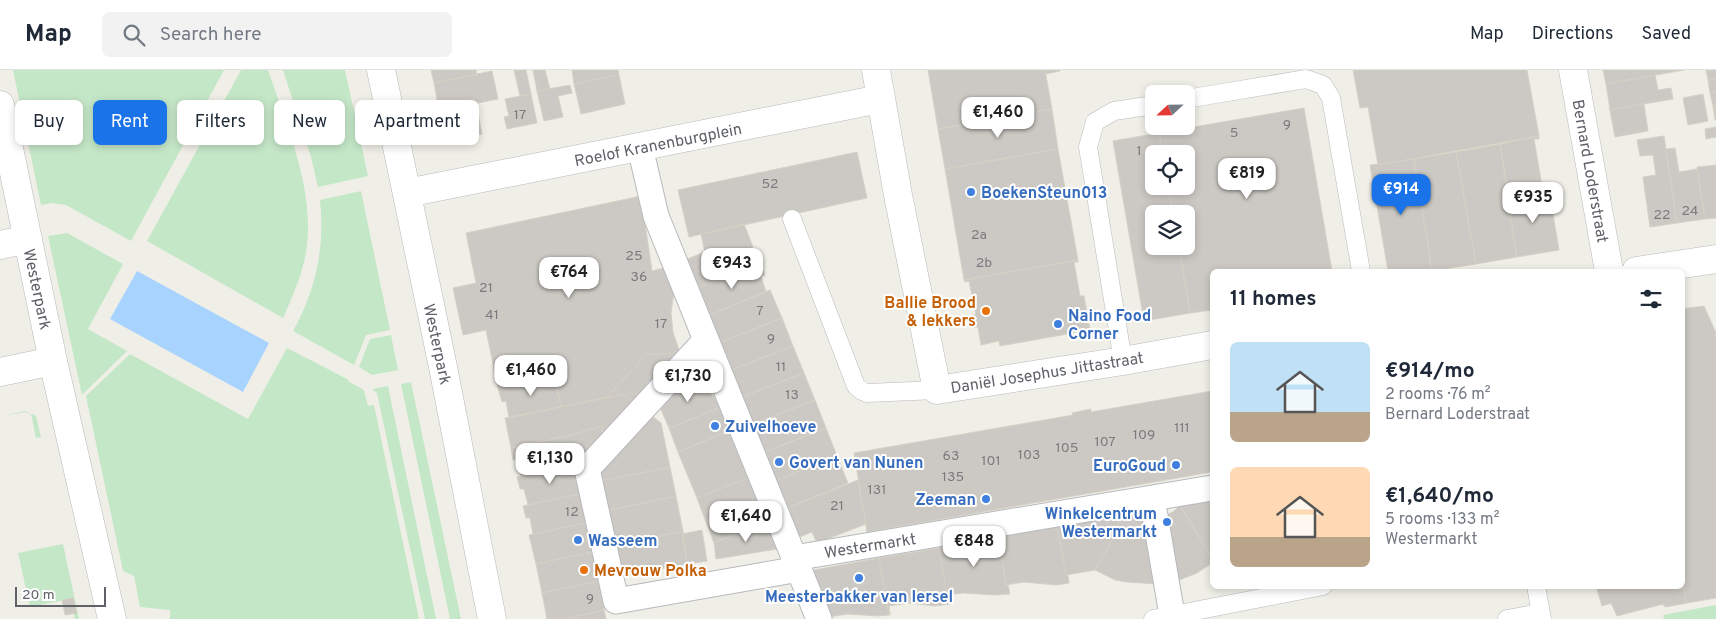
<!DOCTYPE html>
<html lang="en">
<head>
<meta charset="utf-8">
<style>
  body { margin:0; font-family:Overpass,sans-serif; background:#f2f2f3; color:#1f2937; height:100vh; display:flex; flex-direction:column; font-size:19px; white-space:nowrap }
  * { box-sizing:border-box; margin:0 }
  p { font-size:16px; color:#747a83 }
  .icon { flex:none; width:28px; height:28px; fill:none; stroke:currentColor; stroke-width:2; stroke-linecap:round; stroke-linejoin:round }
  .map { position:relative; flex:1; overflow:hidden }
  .details { position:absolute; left:1210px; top:199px; width:475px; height:320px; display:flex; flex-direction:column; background:#fff; border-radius:8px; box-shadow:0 2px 8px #0003 }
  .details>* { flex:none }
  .hud { position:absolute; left:15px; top:30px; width:475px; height:45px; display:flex; gap:10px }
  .needle { width:32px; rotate:248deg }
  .controls { position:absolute; left:1145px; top:15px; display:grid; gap:10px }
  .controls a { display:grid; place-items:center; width:50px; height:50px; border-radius:8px; background:#fff; box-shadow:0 2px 8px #0003; font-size:25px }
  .scale { position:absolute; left:15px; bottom:12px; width:91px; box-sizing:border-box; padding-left:5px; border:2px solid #5e6167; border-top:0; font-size:14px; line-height:18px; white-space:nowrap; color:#5e6167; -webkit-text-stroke:4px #fff; paint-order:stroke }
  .price { position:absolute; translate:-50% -42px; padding:0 11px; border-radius:10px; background:#fff; color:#222; font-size:16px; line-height:32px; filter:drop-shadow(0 1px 2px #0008) }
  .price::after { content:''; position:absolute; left:50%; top:30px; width:15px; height:11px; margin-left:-8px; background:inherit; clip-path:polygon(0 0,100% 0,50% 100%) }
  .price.selected { background:#1a73e8; color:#fff }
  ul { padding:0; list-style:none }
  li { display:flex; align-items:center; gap:15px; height:125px; padding:0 20px }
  li span { display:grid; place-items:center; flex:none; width:140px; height:100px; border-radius:8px; color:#555 }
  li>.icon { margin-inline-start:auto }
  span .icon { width:60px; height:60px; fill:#fffc; stroke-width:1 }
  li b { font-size:21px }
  h2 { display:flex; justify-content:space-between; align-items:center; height:60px; padding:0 20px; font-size:21px }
  .tag { padding:0 18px; border-radius:8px; background:#fff; box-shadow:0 2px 8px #0003; font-size:18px; line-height:45px }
  .tag.selected { background:#1a73e8; color:#fff }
  header { display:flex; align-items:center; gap:30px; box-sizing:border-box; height:70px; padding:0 25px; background:#fff; border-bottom:1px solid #e0e1e3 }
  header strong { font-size:24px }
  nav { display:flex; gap:28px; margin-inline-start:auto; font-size:18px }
  .search { width:350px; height:45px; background:#f2f2f3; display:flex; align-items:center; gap:12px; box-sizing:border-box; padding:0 18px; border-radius:8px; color:#747a83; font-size:19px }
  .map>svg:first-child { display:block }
  .green { fill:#c4e7c7 }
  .water { fill:#a8d3ff }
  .building { fill:#ccc9c4; stroke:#d5d1c5 }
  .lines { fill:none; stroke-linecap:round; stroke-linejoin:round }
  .service-casing { stroke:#b7b9bd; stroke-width:19 }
  .pedestrian-casing { stroke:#b7b9bd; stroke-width:27 }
  .minor-casing { stroke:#b7b9bd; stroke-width:29 }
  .service { stroke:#fff; stroke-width:18 }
  .pedestrian { stroke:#fff; stroke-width:25 }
  .minor { stroke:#fff; stroke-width:28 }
  .shop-dot { fill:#3f7fe0; stroke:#fff; stroke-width:2 }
  .food-dot { fill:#e8710a; stroke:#fff; stroke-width:2 }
  .labels { text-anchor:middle; stroke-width:4; stroke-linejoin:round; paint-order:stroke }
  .number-label { font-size:14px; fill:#7a7b7e }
  .street-label { font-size:16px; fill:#5e6167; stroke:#fff }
  .shop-label { font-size:16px; font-weight:bold; fill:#366cbe; stroke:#fff; text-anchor:start }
  .food-label { font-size:16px; font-weight:bold; fill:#c56008; stroke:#fff; text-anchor:end }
</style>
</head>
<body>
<header>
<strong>Map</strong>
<div class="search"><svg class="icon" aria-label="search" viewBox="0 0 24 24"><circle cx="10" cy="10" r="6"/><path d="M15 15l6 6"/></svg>Search here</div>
<nav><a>Map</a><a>Directions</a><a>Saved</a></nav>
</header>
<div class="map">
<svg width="1716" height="549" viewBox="0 0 1716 549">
  <rect width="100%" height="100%" fill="#f0efe7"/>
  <path class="green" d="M13,0H224L131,171L66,135L51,133L41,135Z
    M241,0H268C286,53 314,118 307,175C304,200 294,224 283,248L147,171Z
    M283,0H345L368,106L318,117L311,87Z
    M361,121L390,260L366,265L354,295L293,261C316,220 325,177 320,130Z
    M67,163L123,194L88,259L127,281L82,325L48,166Z
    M391,265L398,300L372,305L359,297L370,269Z
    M287,278L349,310L348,311L364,320L368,336L374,335L419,549H170V540L140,537L134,506L123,501L86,326L130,284L248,349Z
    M411,312L461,549H450L401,314Z
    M388,316L436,549H425L377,323L372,319Z
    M25,341L36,346L41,367L36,368L31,344L25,342L0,347Z
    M63,474L79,549H75L70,529L30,537L18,483Z
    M1716,535V549H1664L1663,545Z"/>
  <path class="water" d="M137,201L269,273L243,322L110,249Z"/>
  <path class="building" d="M431,0H476L477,5L434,13Z
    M514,0H526L531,24L520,26Z
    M533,0H545L550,19L537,21Z
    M572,0H618L619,5L574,14Z
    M928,0H1045L1052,39L938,59Z
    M1045,0H1060V1L1046,4Z
    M1353,0H1527L1539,66L1378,95L1368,37L1360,38Z
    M1603,0H1684L1606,14Z
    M1706,0H1716V9L1708,10Z
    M492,1L498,29L439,41L434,13Z
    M619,5L625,34L581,44L574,14Z
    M1655,5L1658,20L1671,18L1673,29L1609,40L1610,39L1606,14Z
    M1716,9V22L1710,23L1708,10Z
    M570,15L572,23L558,26L563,47L544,51L537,21Z
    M1716,22V36H1713L1710,23Z
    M531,24L537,53L507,59L504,47L509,46L505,29Z
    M1703,24L1708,51L1688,55L1683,28Z
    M476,34L482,64L446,72L439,41Z
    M1644,34L1648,61L1615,67L1610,40Z
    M1713,36H1716V50H1715Z
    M1304,38L1332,201H1212V240L1190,243L1179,176H1186V144H1173L1168,116H1186V84H1163L1159,63Z
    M1052,39L1058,79L945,99L938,59Z
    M1716,57V67L1706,69L1705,59Z
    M1159,63L1163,84H1154V116H1168L1173,144H1154V176H1179L1190,243L1144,251L1113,71Z
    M1539,66V69H1534L1543,122L1549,121L1509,127L1500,74Z
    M1664,66L1677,153L1650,157L1643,107L1656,105L1653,85L1640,86L1637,70Z
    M1500,74L1517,187L1476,194L1456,82Z
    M1675,78L1679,102L1697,99L1705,149L1677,153L1666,79Z
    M1058,79L1078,190L964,210L945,99Z
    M857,82L867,128L689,167L678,120Z
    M1456,82L1476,194L1432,201L1414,89Z
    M1414,89L1432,201H1388L1370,95Z
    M1716,95V148L1705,149L1697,97Z
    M1549,121L1559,180L1517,187L1507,128Z
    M641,126L652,201L664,198L674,222L671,243L673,262L680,283L647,284L606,328L561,337L554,307L498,318L486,260L463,265L453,218L476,213L466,163Z
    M744,154L753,177L750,179L756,194L696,218L685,190L705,182L701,164Z
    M1078,190V192H1074L1080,226H1084L1090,260L1000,276L999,271L981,275L978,257H974L972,245H976L969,211L965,212L964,210Z
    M760,193L765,205L761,206L766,222L707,246L696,218Z
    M770,220L782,248L719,273L707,246Z
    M1704,236L1716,263V528L1687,533L1682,511V239Z
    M782,248L793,276L729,301L719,273Z
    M793,276L804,303L740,328L729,301Z
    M680,283L633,333L624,324L606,328L647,284Z
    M690,303L716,329L720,338L669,358L660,337Z
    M804,303L815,330L751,355L740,328Z
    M554,307L561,337L509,348L506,331L502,332L498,318Z
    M1212,321V402L867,462L854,383L1073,345L1072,343L1091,339V342Z
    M624,324L633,333L603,364L602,356L567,366L511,378L505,348Z
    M815,330L826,358L762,383L751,355Z
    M720,338L729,361L678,382L669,358Z
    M651,345L661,353L670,397L600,411L598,402Z
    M602,356L603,364L575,394L521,406L517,389L513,390L511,378L567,366Z
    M826,358L837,386L774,411L762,383Z
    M729,361L748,408L697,428L678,382Z
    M837,386L848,413L785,439L774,411Z
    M575,394L580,424L528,435L524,419H520L517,407Z
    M670,397L676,426L606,441L600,411Z
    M748,408L758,431L706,452L697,428Z
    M858,410L866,454L817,473L812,462L797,468L785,439Z
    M580,424L586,453L533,464L530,448H526L523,436Z
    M676,426L683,461L614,476L606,441Z
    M1212,430V488L1180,435Z
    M758,431L766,452L714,473L706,452Z
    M1180,435L1212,488V493L1197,503L1177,511L1162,447L1173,442Z
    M1128,444L1143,449H1149L1156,514L1127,512L1115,510L1095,500L1119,458L1117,446Z
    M1117,446L1119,458L1095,500L1066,505L1057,457Z
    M766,452L777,479L716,489L714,473Z
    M586,453L592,482L536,494L529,465Z
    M1057,457L1066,505H1068L1069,513L1056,515L1024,512L1006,515L998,467Z
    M702,460L707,491L687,494L682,464Z
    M683,461L687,494L620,506L614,476Z
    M998,467L1006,515H1008L1010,524L995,525L963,523L947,525L939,478Z
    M939,478L947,525H949L950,534L935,536L909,533L889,536L890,545H889L879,488Z
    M592,482L599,511L542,523L536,494Z
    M879,488L889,545L878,546L848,544L828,547L809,501Z
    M599,511L604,540L564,549H547L542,523Z
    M1682,511L1687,533L1665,537L1663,534L1617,546L1611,533L1602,536L1596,516H1682Z
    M73,528L77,543L65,545L62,530Z
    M604,540L606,549H564L588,544Z"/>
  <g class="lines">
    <defs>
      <path id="service" d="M1186,29L1306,9L1323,15L1331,28L1361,201
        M792,149L856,316L862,321L867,323L937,320
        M1123,291L1088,77L1095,52L1114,41L1154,35
        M1536,516L1542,549
        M1153,549L1323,516
        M1507,549L1541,543"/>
      <path id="pedestrian" d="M640,77L656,146L819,549
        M706,270L587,399L616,531L799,499
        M1152,428L1172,545
        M794,488L1212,418"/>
      <path id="minor" d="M381,0L443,297L492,549
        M876,0L898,125L937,320L1123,291L1212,275
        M1573,0L1609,201
        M0,35L53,291L112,549
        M407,123L880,29
        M0,175L28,169
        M1636,201L1716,189
        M0,302L53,291"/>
    </defs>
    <use href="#service" class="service-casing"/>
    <use href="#pedestrian" class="pedestrian-casing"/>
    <use href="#minor" class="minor-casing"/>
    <use href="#service" class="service"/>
    <use href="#pedestrian" class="pedestrian"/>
    <use href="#minor" class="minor"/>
  </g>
  <g class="shop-dot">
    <circle cx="971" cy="122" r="5"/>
    <circle cx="1058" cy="254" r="5"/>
    <circle cx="715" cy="356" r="5"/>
    <circle cx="779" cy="392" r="5"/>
    <circle cx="1176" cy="395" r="5"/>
    <circle cx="986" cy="429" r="5"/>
    <circle cx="1167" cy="452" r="5"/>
    <circle cx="578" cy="470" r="5"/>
    <circle cx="859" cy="508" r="5"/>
  </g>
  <g class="food-dot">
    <circle cx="986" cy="241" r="5"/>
    <circle cx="584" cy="500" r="5"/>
  </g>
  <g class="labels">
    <g class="number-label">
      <text x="520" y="49">17</text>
      <text x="1287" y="59">9</text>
      <text x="1234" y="67">5</text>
      <text x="1139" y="85">1</text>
      <text x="770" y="118">52</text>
      <text x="1690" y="145">24</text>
      <text x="1662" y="149">22</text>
      <text x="979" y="169">2a</text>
      <text x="634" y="190">25</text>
      <text x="984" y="197">2b</text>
      <text x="639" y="211">36</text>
      <text x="486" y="222">21</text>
      <text x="760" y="245">7</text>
      <text x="492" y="249">41</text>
      <text x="661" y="258">17</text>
      <text x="771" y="273">9</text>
      <text x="781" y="301">11</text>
      <text x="792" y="329">13</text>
      <text x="1182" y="362">111</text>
      <text x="1144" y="369">109</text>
      <text x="1105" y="376">107</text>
      <text x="1067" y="382">105</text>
      <text x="1029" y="389">103</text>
      <text x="951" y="390">63</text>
      <text x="991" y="395">101</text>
      <text x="953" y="411">135</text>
      <text x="877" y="424">131</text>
      <text x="837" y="440">21</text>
      <text x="572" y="446">12</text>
      <text x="590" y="533">9</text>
    </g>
    <g class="street-label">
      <text transform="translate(658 74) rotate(-11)" y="6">Roelof Kranenburgplein</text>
      <text transform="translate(1591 101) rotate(80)" y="6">Bernard Loderstraat</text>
      <text transform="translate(38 219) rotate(78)" y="6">Westerpark</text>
      <text transform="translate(438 274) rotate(78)" y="6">Westerpark</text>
      <text transform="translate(1047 302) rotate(-9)" y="6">Daniël Josephus Jittastraat</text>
      <text transform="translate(870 475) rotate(-9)" y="6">Westermarkt</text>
    </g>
    <g class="shop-label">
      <text x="981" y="128">BoekenSteun013</text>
      <text x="1068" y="251">Naino Food<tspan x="1068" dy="18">Corner</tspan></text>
      <text x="725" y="362">Zuivelhoeve</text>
      <text x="789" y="398">Govert van Nunen</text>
      <text x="1166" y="401" text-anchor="end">EuroGoud</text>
      <text x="976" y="435" text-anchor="end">Zeeman</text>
      <text x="1157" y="449" text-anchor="end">Winkelcentrum<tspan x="1157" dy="18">Westermarkt</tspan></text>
      <text x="588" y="476">Wasseem</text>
      <text x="859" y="532" text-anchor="middle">Meesterbakker van Iersel</text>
    </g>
    <g class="food-label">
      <text x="976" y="238">Ballie Brood<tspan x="976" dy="18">&amp; lekkers</tspan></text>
      <text x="594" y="506" text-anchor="start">Mevrouw Polka</text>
    </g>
  </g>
</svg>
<div class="controls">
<a><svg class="needle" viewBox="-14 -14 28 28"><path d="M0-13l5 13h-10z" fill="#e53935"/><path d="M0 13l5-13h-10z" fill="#747a83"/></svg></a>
<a><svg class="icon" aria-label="locate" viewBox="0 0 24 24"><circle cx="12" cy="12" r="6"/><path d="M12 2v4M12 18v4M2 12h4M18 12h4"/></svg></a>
<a><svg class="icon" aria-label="layers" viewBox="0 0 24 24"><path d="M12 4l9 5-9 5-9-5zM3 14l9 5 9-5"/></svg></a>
</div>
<div class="scale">20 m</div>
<b class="price" style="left:998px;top:69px">€1,460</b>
<b class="price" style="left:1247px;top:130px">€819</b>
<b class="price selected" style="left:1401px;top:146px">€914</b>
<b class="price" style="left:1533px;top:154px">€935</b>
<b class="price" style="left:732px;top:220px">€943</b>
<b class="price" style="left:569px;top:229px">€764</b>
<b class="price" style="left:531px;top:327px">€1,460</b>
<b class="price" style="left:688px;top:333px">€1,730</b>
<b class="price" style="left:550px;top:415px">€1,130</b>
<b class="price" style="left:746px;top:473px">€1,640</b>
<b class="price" style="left:974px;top:498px">€848</b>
<div class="hud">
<a class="tag">Buy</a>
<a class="tag selected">Rent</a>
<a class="tag">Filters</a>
<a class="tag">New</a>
<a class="tag">Apartment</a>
</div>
<section class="details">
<h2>11 homes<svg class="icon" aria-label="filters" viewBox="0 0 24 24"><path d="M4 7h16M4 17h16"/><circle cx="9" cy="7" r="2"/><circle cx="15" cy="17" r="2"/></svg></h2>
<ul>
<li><span style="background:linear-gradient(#bfe0f5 70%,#b9a48a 0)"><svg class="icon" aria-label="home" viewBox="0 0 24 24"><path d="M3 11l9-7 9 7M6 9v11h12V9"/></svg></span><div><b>€914/mo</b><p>2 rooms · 76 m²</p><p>Bernard Loderstraat</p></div></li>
<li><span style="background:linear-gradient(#ffd9b3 70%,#b9a48a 0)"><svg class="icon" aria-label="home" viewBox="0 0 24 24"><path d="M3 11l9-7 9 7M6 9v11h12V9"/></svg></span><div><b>€1,640/mo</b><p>5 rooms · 133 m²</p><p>Westermarkt</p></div></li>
</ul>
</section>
</div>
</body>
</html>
